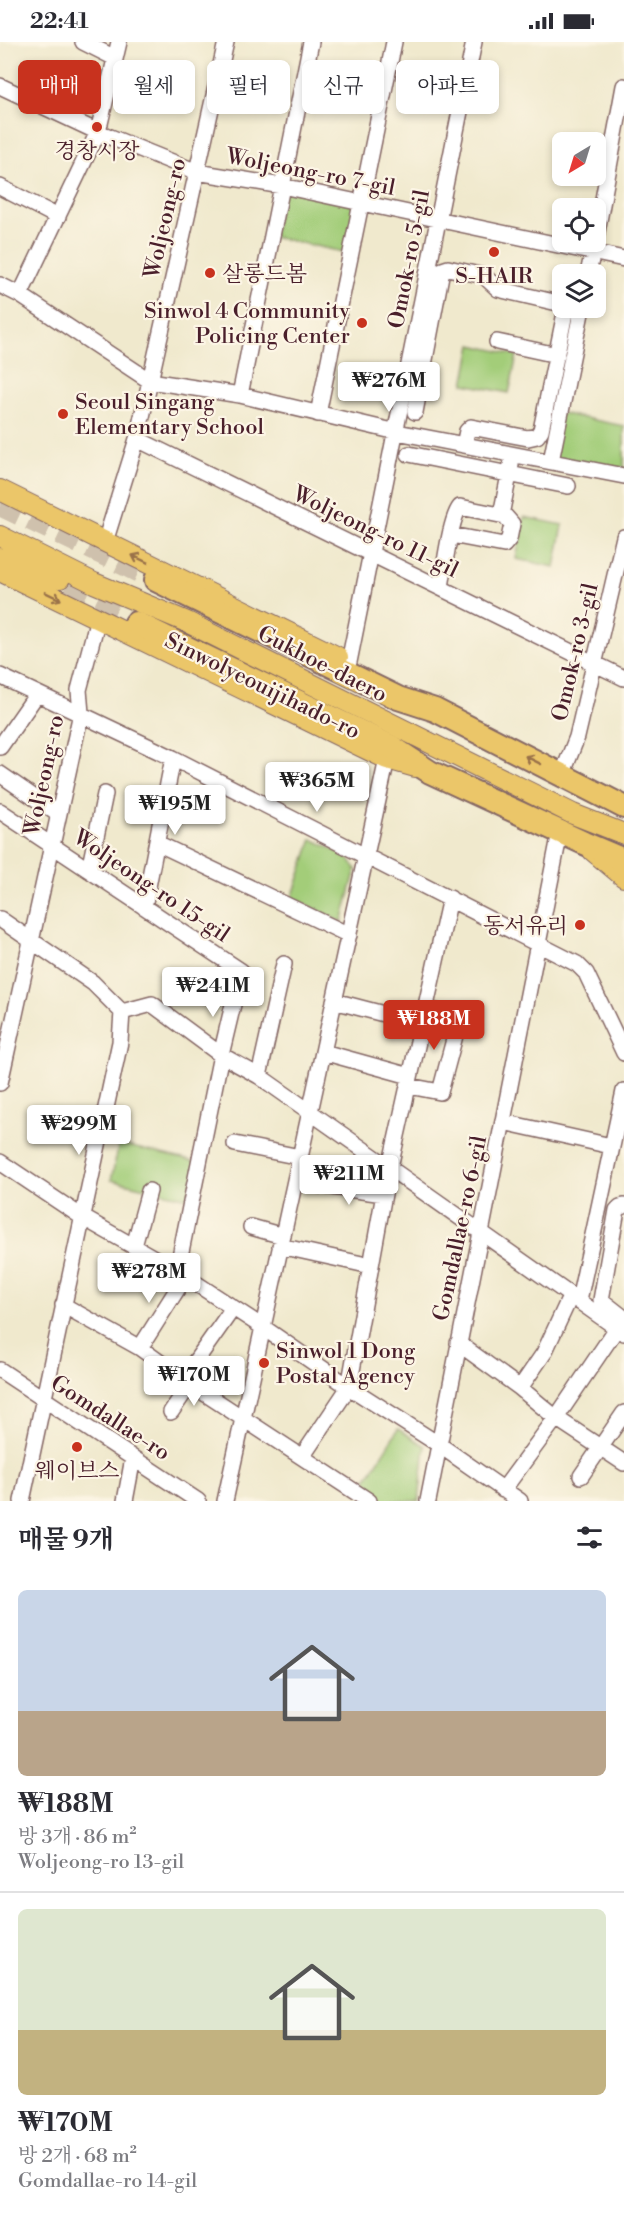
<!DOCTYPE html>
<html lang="ko">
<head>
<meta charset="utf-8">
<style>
  body { margin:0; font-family:"Libre Bodoni","Noto Serif KR",serif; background:#f2f2f3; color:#2b2b33; height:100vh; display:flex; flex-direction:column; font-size:22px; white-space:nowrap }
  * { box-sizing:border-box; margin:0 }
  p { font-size:20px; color:#7c7c81 }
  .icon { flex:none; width:33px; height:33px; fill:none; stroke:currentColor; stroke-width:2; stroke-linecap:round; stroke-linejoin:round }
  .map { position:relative; height:1459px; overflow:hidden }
  .details { display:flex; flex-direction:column; background:#fff; flex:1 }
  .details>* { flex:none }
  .guide { position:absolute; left:18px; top:18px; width:588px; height:54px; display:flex; gap:12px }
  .needle { width:39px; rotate:218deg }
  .buttons { position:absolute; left:552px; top:90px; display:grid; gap:12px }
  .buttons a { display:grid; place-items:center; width:54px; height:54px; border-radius:9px; background:#fff; box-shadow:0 3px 9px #0003; font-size:30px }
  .price { position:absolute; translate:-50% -51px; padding:0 14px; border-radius:6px; background:#fff; color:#222; font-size:20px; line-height:39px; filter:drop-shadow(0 2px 3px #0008) }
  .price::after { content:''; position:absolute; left:50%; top:36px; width:18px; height:14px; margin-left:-9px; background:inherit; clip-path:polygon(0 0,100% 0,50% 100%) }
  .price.active { background:#c8321e; color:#fff }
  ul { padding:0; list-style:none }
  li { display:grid; align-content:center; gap:12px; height:318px; padding:0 18px }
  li+li { border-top:2px solid #e1e1e2 }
  li span { display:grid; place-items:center; height:186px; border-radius:9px; color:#555 }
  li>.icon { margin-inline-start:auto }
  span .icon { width:108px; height:108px; fill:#fffc; stroke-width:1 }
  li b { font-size:26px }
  h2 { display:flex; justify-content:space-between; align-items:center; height:72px; padding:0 18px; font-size:26px }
  .pill { padding:0 21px; border-radius:9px; background:#fff; box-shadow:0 3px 9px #0003; font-size:21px; line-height:54px }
  .pill.active { background:#c8321e; color:#fff }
  .status { display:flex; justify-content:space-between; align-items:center; height:42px; padding:0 30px; background:#fff; direction:ltr }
  .status svg { height:16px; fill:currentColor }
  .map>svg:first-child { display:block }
  .green { fill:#a3cd79; stroke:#767652; stroke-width:1.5 }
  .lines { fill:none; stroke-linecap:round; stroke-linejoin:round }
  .highway-tunnel { stroke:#cfc1ad; stroke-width:22; stroke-dasharray:22 11; stroke-linecap:butt }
  .minor-casing { stroke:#846664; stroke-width:18 }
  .major-casing { stroke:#846664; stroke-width:22 }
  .highway-casing { stroke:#846664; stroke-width:26 }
  .minor { stroke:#fff; stroke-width:15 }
  .major { stroke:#ebc669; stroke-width:20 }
  .highway { stroke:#ebc669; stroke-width:22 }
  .oneway { stroke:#9a724a }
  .poi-dot { fill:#c8321e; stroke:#fcf5e5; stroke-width:2 }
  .labels { text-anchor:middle; stroke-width:4.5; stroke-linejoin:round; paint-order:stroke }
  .poi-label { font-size:22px; fill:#4a1f2b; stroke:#fcf5e5 }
  .street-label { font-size:22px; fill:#4a1f2b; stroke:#fcf5e5 }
</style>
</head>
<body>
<div class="status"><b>22:41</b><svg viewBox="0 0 49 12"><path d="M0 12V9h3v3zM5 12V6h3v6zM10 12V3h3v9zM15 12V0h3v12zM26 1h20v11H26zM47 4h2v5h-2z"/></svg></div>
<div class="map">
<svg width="624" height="1459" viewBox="0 0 624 1459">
  <rect width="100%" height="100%" fill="#fcf5e5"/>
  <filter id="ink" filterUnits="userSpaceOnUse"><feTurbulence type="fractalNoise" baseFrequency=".0167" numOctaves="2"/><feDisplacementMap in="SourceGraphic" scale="12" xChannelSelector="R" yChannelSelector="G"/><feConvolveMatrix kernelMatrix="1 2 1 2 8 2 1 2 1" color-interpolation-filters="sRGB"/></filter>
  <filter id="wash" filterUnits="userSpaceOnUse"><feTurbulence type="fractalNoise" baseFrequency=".008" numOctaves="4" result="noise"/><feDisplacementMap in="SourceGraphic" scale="24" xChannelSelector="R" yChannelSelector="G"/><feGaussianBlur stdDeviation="1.35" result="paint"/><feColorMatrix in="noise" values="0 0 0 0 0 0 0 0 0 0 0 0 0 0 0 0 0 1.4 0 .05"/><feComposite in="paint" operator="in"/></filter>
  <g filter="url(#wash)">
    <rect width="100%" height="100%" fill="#f0e9cd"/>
    <path class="green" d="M283,146L358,162L348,211L273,195Z
      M472,303L517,313L509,351L464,342Z
      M560,371L624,384V434L551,419Z
      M524,475L563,483L555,525L516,517Z
      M312,797L347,814L356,827L342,880L292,856Z
      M119,1102L200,1121L192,1157L111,1138Z
      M398,1387L425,1404L419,1459H374L359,1449Z"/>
  </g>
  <g filter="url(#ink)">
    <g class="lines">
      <path class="highway-tunnel" d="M0,463L156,538
        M36,532L136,581"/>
      <defs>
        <path id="minor" d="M83,0L115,16
          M0,44L98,90L197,130L282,144L624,217
          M0,145L58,175
          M596,195L624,44
          M588,232L594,203
          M0,243L20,253L150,339L240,353L397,390L624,434
          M20,253L98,90L119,0
          M497,300L557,313
          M240,353L311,0
          M415,370L442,228L448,226L484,234L498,247L562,262
          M318,372L394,0
          M137,397L624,636
          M464,403L467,389L471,385L528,396L537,394L541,388L566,266
          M409,412L568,444
          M551,419L582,266
          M501,473L511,423
          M105,500L137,397L226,0
          M441,545C444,528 450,477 460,465L505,474L512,482L509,497L504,503L451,493
          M349,620L474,0
          M0,634L173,716L577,922L586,931L624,1011
          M0,705L37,652
          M0,732L58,772
          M562,733L577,695L624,495
          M0,769L241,929L221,1013L177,1229
          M157,801L349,893
          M89,828L105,752
          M144,865L173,716
          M0,877L93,941L122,970L120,1000L22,1459
          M334,959L422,982
          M122,970L152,962L221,1013L259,1034L624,1291
          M323,1010L410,1034
          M259,1034L284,922
          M0,1041L81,671L79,648L98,576
          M409,1044L440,1050L460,975L427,967
          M503,1080L611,1104
          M235,1102L300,1115
          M0,1120L82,1175L177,1229L261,1284L349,1345L438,1402L520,1459
          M318,1143L384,1152
          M624,1164L620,1165L617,1168L601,1258L624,1276
          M251,1185L283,1194
          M134,1204L149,1149
          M280,1204L371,1224
          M579,1258L624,1049
          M63,1263L140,1306L183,1337L369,1459
          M458,1301L520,1346L556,1376L624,1421
          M140,1306L185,1235
          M0,1328L198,1459
          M183,1337L233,1266
          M520,1346L544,1311L571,1253
          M171,1370L190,1342
          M302,1415L349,1345L384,1152L450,856
          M581,1434L624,1371
          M503,1448L556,1376L617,1286
          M125,1459L133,1416
          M225,1459L387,717
          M428,1459L560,790"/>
        <path id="major" d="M0,448L338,615
          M0,494L94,541L187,580L573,772L624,792
          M0,516L60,536
          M0,529L387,717L415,725
          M593,809L624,835"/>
        <path id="highway" d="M156,538L398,656L435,668L624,765
          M136,581L392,705L430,730L584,801L624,818"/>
      </defs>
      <use href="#minor" class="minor-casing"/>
      <use href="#major" class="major-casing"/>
      <use href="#highway" class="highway-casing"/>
      <use href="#minor" class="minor"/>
      <use href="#major" class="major"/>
      <use href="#highway" class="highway"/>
    </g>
    <defs><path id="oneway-shaft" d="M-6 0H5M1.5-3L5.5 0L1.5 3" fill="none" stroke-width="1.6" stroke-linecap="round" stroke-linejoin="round" transform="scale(1.5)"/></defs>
    <g class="oneway">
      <use href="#oneway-shaft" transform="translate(140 517) rotate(-154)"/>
      <use href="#oneway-shaft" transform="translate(53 554) rotate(26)"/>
      <use href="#oneway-shaft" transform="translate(533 718) rotate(-153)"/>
    </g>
  </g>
  <g class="poi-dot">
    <circle cx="97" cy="85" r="6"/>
    <circle cx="494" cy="210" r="6"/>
    <circle cx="210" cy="231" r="6"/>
    <circle cx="362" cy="281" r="6"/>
    <circle cx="63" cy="372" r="6"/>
    <circle cx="580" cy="883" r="6"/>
    <circle cx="264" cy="1321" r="6"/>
    <circle cx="77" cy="1405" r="6"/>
  </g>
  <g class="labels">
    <g class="poi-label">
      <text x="97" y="116">경창시장</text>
      <text x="222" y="239" text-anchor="start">살롱드봄</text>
      <text x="494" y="241">S-HAIR</text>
      <text x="350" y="276" text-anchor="end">Sinwol 4 Community<tspan x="350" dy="25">Policing Center</tspan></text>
      <text x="75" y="367" text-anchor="start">Seoul Singang<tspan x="75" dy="25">Elementary School</tspan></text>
      <text x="568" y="891" text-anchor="end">동서유리</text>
      <text x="276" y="1316" text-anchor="start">Sinwol 1 Dong<tspan x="276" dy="25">Postal Agency</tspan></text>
      <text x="77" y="1436">웨이브스</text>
    </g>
    <g class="street-label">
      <text transform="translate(311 129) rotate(11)" y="8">Woljeong-ro 7-gil</text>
      <text transform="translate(164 176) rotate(-77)" y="8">Woljeong-ro</text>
      <text transform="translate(408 217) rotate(-79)" y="8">Omok-ro 5-gil</text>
      <text transform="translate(376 489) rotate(26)" y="8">Woljeong-ro 11-gil</text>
      <text transform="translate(574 610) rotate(-77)" y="8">Omok-ro 3-gil</text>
      <text transform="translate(323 621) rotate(27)" y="8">Gukhoe-daero</text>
      <text transform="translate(263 643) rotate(26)" y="8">Sinwolyeouijihado-ro</text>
      <text transform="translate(43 733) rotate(-78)" y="8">Woljeong-ro</text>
      <text transform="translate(152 843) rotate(34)" y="8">Woljeong-ro 15-gil</text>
      <text transform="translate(459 1186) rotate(-78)" y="8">Gomdallae-ro 6-gil</text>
      <text transform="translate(111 1375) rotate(33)" y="8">Gomdallae-ro</text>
    </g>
  </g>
</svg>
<div class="buttons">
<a><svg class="needle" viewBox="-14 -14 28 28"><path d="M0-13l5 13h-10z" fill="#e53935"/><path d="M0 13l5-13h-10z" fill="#7c7c81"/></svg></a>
<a><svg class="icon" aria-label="locate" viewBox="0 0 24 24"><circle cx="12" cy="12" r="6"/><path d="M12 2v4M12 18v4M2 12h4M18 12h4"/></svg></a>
<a><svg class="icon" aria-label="layers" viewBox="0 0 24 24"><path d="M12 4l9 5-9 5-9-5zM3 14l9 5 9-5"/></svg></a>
</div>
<b class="price" style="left:389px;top:371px">₩276M</b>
<b class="price" style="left:317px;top:771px">₩365M</b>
<b class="price" style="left:175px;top:794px">₩195M</b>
<b class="price" style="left:213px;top:976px">₩241M</b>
<b class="price active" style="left:434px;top:1009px">₩188M</b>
<b class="price" style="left:79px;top:1114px">₩299M</b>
<b class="price" style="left:349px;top:1164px">₩211M</b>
<b class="price" style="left:149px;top:1262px">₩278M</b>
<b class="price" style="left:194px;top:1365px">₩170M</b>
<div class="guide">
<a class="pill active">매매</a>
<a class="pill">월세</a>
<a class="pill">필터</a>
<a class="pill">신규</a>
<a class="pill">아파트</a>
</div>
</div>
<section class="details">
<h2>매물 9개<svg class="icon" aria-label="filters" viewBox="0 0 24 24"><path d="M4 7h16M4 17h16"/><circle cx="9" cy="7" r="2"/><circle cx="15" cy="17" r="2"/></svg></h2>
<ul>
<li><span style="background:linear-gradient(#c9d6e8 65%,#b9a48a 0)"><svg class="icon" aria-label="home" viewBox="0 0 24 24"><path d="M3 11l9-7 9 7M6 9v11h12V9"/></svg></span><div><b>₩188M</b><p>방 3개 · 86 m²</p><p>Woljeong-ro 13-gil</p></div></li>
<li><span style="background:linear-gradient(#dfe7d0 65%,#c2b280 0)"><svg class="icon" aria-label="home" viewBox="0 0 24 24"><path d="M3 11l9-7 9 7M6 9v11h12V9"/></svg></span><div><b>₩170M</b><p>방 2개 · 68 m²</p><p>Gomdallae-ro 14-gil</p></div></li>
</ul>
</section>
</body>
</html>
